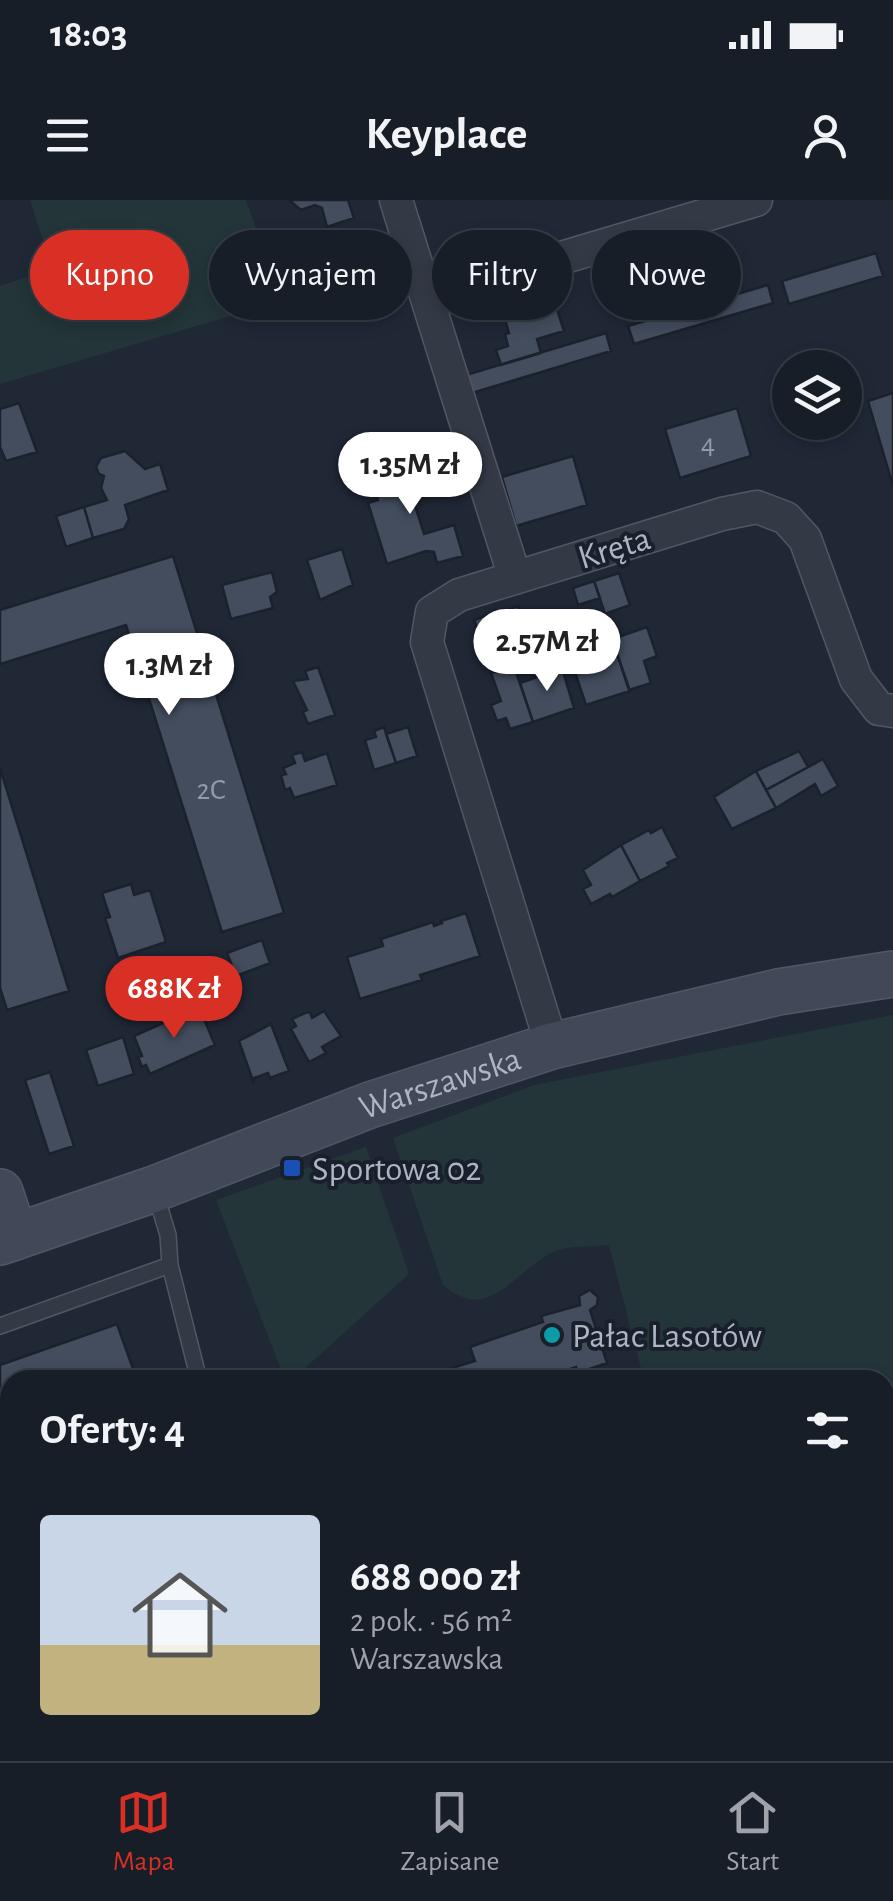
<!DOCTYPE html>
<html lang="pl">
<head>
<meta charset="utf-8">
<style>
  body { margin:0; font-family:"Alegreya Sans",sans-serif; background:#252b34; color:#f1f3f6; height:100vh; display:flex; flex-direction:column; font-size:38px; white-space:nowrap }
  * { box-sizing:border-box; margin:0 }
  p { font-size:32px; color:#9fa2a8 }
  .icon { flex:none; width:55px; height:55px; fill:none; stroke:currentColor; stroke-width:2; stroke-linecap:round; stroke-linejoin:round }
  .map { position:relative; flex:1; overflow:hidden }
  .side { position:absolute; left:0px; top:1170px; width:895px; height:392px; display:flex; flex-direction:column; background:#181e28; border-radius:30px 30px 0 0; box-shadow:0 5px 15px #0003,0 0 0 2px #363c45 }
  .side>* { flex:none }
  .top-card { position:absolute; left:30px; top:30px; width:835px; height:90px; display:flex; gap:20px }
  .controls { position:absolute; left:772px; top:150px; display:grid; gap:20px }
  .controls a { display:grid; place-items:center; width:90px; height:90px; border-radius:50%; background:#181e28; box-shadow:0 5px 15px #0003,0 0 0 2px #363c45; font-size:50px }
  .price { position:absolute; translate:-50% -85px; padding:0 22px; border-radius:35px; background:#fff; color:#222; font-size:32px; line-height:65px; filter:drop-shadow(0 2px 5px #0008) }
  .price::after { content:''; position:absolute; left:50%; top:60px; width:30px; height:22px; margin-left:-15px; background:inherit; clip-path:polygon(0 0,100% 0,50% 100%) }
  .price.selected { background:#d93025; color:#fff }
  ul { padding:0; list-style:none }
  li { display:flex; align-items:center; gap:30px; height:250px; padding:0 40px }
  li span { display:grid; place-items:center; flex:none; width:280px; height:200px; border-radius:10px; color:#555 }
  li>.icon { margin-inline-start:auto }
  span .icon { width:120px; height:120px; fill:#fffc; stroke-width:1 }
  li b { font-size:42px }
  h2 { display:flex; justify-content:space-between; align-items:center; height:120px; padding:0 40px; font-size:42px }
  .tag { padding:0 35px; border-radius:45px; background:#181e28; box-shadow:0 5px 15px #0003,0 0 0 2px #363c45; font-size:35px; line-height:90px }
  .tag.selected { background:#d93025; color:#fff }
  .status { display:flex; justify-content:space-between; align-items:center; height:70px; padding:0 50px; background:#181e28; direction:ltr }
  .status svg { height:28px; fill:currentColor }
  header { display:flex; justify-content:space-between; align-items:center; height:130px; padding:0 40px; background:#181e28; font-size:45px; font-weight:600 }
  .tab-bar { display:flex; justify-content:space-around; align-items:center; height:140px; border-top:2px solid #363c45; background:#181e28; font-size:28px; color:#9fa2a8 }
  .tab-bar a { display:grid; justify-items:center; gap:5px }
  .tab-bar .selected { color:#d93025 }
  .map>svg:first-child { display:block }
  .green { fill:#233538 }
  .building { fill:#434d5e; stroke:#1b212d; stroke-width:2.5 }
  .lines { fill:none; stroke-linecap:round; stroke-linejoin:round }
  .lane-casing { stroke:#515764; stroke-width:18 }
  .street-casing { stroke:#515764; stroke-width:35 }
  .secondary-casing { stroke:#515764; stroke-width:48 }
  .lane { stroke:#333a46; stroke-width:15 }
  .street { stroke:#333a46; stroke-width:32 }
  .secondary { stroke:#414959; stroke-width:45 }
  .transit-dot { fill:#1a4fb4; stroke:#191f2b; stroke-width:4 }
  .culture-dot { fill:#0f9aa8; stroke:#191f2b; stroke-width:4 }
  .labels { text-anchor:middle; stroke-width:8; stroke-linejoin:round; paint-order:stroke }
  .number-label { font-size:30px; fill:#929aaa }
  .street-label { font-size:35px; fill:#adb4c3; stroke:#191f2b }
  .poi-label { font-size:35px; fill:#adb4c3; stroke:#191f2b; text-anchor:start }
</style>
</head>
<body>
<div class="status"><b>18:03</b><svg viewBox="0 0 49 12"><path d="M0 12V9h3v3zM5 12V6h3v6zM10 12V3h3v9zM15 12V0h3v12zM26 1h20v11H26zM47 4h2v5h-2z"/></svg></div>
<header><svg class="icon" aria-label="menu" viewBox="0 0 24 24"><path d="M4 6h16M4 12h16M4 18h16"/></svg>Keyplace<svg class="icon" aria-label="person" viewBox="0 0 24 24"><circle cx="12" cy="8" r="4"/><path d="M4 21q1-7 8-7t8 7"/></svg></header>
<div class="map">
<svg width="893" height="1561" viewBox="0 0 893 1561">
  <rect width="100%" height="100%" fill="#202836"/>
  <path class="green" d="M30,0H246L281,101L0,184V86L52,69Z
    M893,815V1263L885,1265V1180H644L609,1045C593,1047 568,1045 553,1052C514,1071 489,1125 443,1085L393,938L534,885Z
    M366,947L409,1074L292,1180H285L216,1000Z"/>
  <path class="building" d="M289,0H348L354,18L327,27L322,8L315,5L301,10Z
    M876,53L883,76L789,104L782,81Z
    M698,57L708,88L682,96L686,109L644,121L640,107L652,103L649,91L653,89L648,72L678,59L679,63Z
    M768,85L773,103L634,144L628,126Z
    M554,100L564,131L537,139L541,153L501,165L496,150L508,146L505,134L509,133L504,116L533,102L534,107Z
    M606,133L611,151L472,193L466,175Z
    M893,193V286L868,201Z
    M19,203L37,252L6,261L0,247V209Z
    M737,208L751,256L680,278L665,229Z
    M125,251L145,269L160,264L168,290L125,305L129,319L124,329L93,338L84,307L107,300L101,288L104,276L99,274L96,267L101,258Z
    M573,256L587,305L516,326L502,277Z
    M434,262L442,291L413,299L424,334L454,325L463,356L437,363L434,352L426,351L387,364L368,303L378,300L372,280Z
    M84,307L93,338L66,347L56,316Z
    M342,349L353,385L320,400L307,360Z
    M173,356L284,713L222,732L126,425L0,464V410Z
    M272,372L277,392L270,397L273,408L231,419L222,385Z
    M619,373L630,405L605,414L594,381Z
    M594,381L600,398L578,405L573,388Z
    M518,406L527,431L506,438L497,414Z
    M496,412L503,431L481,439L474,420Z
    M647,427L657,456L644,461L651,483L629,490L612,439Z
    M612,439L630,491L586,505L569,454Z
    M561,465L574,508L533,522L520,483L540,476L539,471Z
    M514,466L533,522L510,529L506,518L497,521L491,505L501,501L491,473Z
    M318,467L335,515L308,524L303,512L307,510L293,481L308,479L305,471Z
    M384,527L396,563L374,570L365,540L376,537L374,531Z
    M408,527L417,556L396,563L386,534Z
    M799,551L808,567L766,590L756,571Z
    M302,552L305,561L327,553L337,585L294,598L290,588L285,590L281,575L286,574L283,568L295,563L292,555Z
    M823,559L838,586L821,596L815,584L776,608L766,590Z
    M0,568L69,791L7,810L0,788Z
    M756,571L776,608L732,629L714,597Z
    M662,627L678,658L667,663L669,666L640,681L621,645L649,630L651,633Z
    M621,645L640,681L612,697L610,694L591,704L583,689L591,685L583,670Z
    M131,684L134,695L150,690L166,742L118,758L105,718L110,717L102,693Z
    M466,713L480,756L420,775L422,780L360,799L347,757L383,746L381,739L433,722L434,726L442,723L441,721Z
    M262,740L270,763L236,776L227,753Z
    M199,807L215,845L150,874L146,865L142,867L138,857L142,856L134,836Z
    M324,811L341,836L322,847L326,853L309,862L291,829L296,826L292,819L305,813L310,812L312,818Z
    M271,824L289,871L270,878L268,873L254,878V884L239,841Z
    M123,837L134,874L98,886L86,850Z
    M50,872L74,946L49,954L25,880Z
    M590,1090L598,1097L597,1105L590,1110L607,1163L578,1173L576,1167L536,1180H414L475,1161L470,1147L543,1122L541,1116L580,1105L579,1096Z
    M117,1124L137,1180H10V1290L0,1293V1165Z
    M10,1378V1431L0,1436V1383Z
    M893,1416V1493L885,1495V1418Z
    M86,1552H152L155,1561H89Z"/>
  <g class="lines">
    <defs>
      <path id="lane" d="M170,1065L199,1180
        M0,1126L170,1065L168,1035L155,992
        M0,1318L10,1315"/>
      <path id="street" d="M396,0L515,378
        M427,98L756,0
        M552,846L427,442L432,412L459,395L722,314L757,307L786,318L805,339L856,479L879,509L893,511"/>
      <g id="secondary">
        <path d="M0,992L15,1037"/>
        <path id="s1" d="M0,1042L154,989L370,905L552,846L778,792L893,774"/>
      </g>
    </defs>
    <use href="#lane" class="lane-casing"/>
    <use href="#street" class="street-casing"/>
    <use href="#secondary" class="secondary-casing"/>
    <use href="#lane" class="lane"/>
    <use href="#street" class="street"/>
    <use href="#secondary" class="secondary"/>
  </g>
  <rect class="transit-dot" x="282" y="958" width="20" height="20" rx="5"/>
  <circle class="culture-dot" cx="552" cy="1135" r="10"/>
  <g class="labels">
    <g class="number-label">
      <text x="708" y="253">4</text>
      <text x="211" y="599">2C</text>
    </g>
    <g class="street-label">
      <text transform="translate(614 347) rotate(-17)" y="12">Kręta</text>
      <text dy="12" stroke="none"><textPath href="#s1" startOffset="468">Warszawska</textPath></text>
    </g>
    <g class="poi-label">
      <text x="312" y="980">Sportowa 02</text>
      <text x="572" y="1147">Pałac Lasotów</text>
    </g>
  </g>
</svg>
<div class="controls">
<a><svg class="icon" aria-label="layers" viewBox="0 0 24 24"><path d="M12 4l9 5-9 5-9-5zM3 14l9 5 9-5"/></svg></a>
</div>
<b class="price" style="left:410px;top:317px">1.35M zł</b>
<b class="price" style="left:547px;top:494px">2.57M zł</b>
<b class="price" style="left:169px;top:518px">1.3M zł</b>
<b class="price selected" style="left:174px;top:841px">688K zł</b>
<div class="top-card">
<a class="tag selected">Kupno</a>
<a class="tag">Wynajem</a>
<a class="tag">Filtry</a>
<a class="tag">Nowe</a>
</div>
<section class="side">
<h2>Oferty: 4<svg class="icon" aria-label="filters" viewBox="0 0 24 24"><path d="M4 7h16M4 17h16"/><circle cx="9" cy="7" r="2"/><circle cx="15" cy="17" r="2"/></svg></h2>
<ul>
<li><span style="background:linear-gradient(#c9d6e8 65%,#c2b280 0)"><svg class="icon" aria-label="home" viewBox="0 0 24 24"><path d="M3 11l9-7 9 7M6 9v11h12V9"/></svg></span><div><b>688 000 zł</b><p>2 pok. · 56 m²</p><p>Warszawska</p></div></li>
</ul>
</section>
</div>
<nav class="tab-bar">
<a class="selected"><svg class="icon" aria-label="map" viewBox="0 0 24 24"><path d="M3 6l6-2 6 2 6-2v14l-6 2-6-2-6 2zM9 4v14M15 6v14"/></svg>Mapa</a>
<a><svg class="icon" aria-label="saved" viewBox="0 0 24 24"><path d="M7 4h10v16l-5-4-5 4z"/></svg>Zapisane</a>
<a><svg class="icon" aria-label="home" viewBox="0 0 24 24"><path d="M3 11l9-7 9 7M6 9v11h12V9"/></svg>Start</a>
</nav>
</body>
</html>
